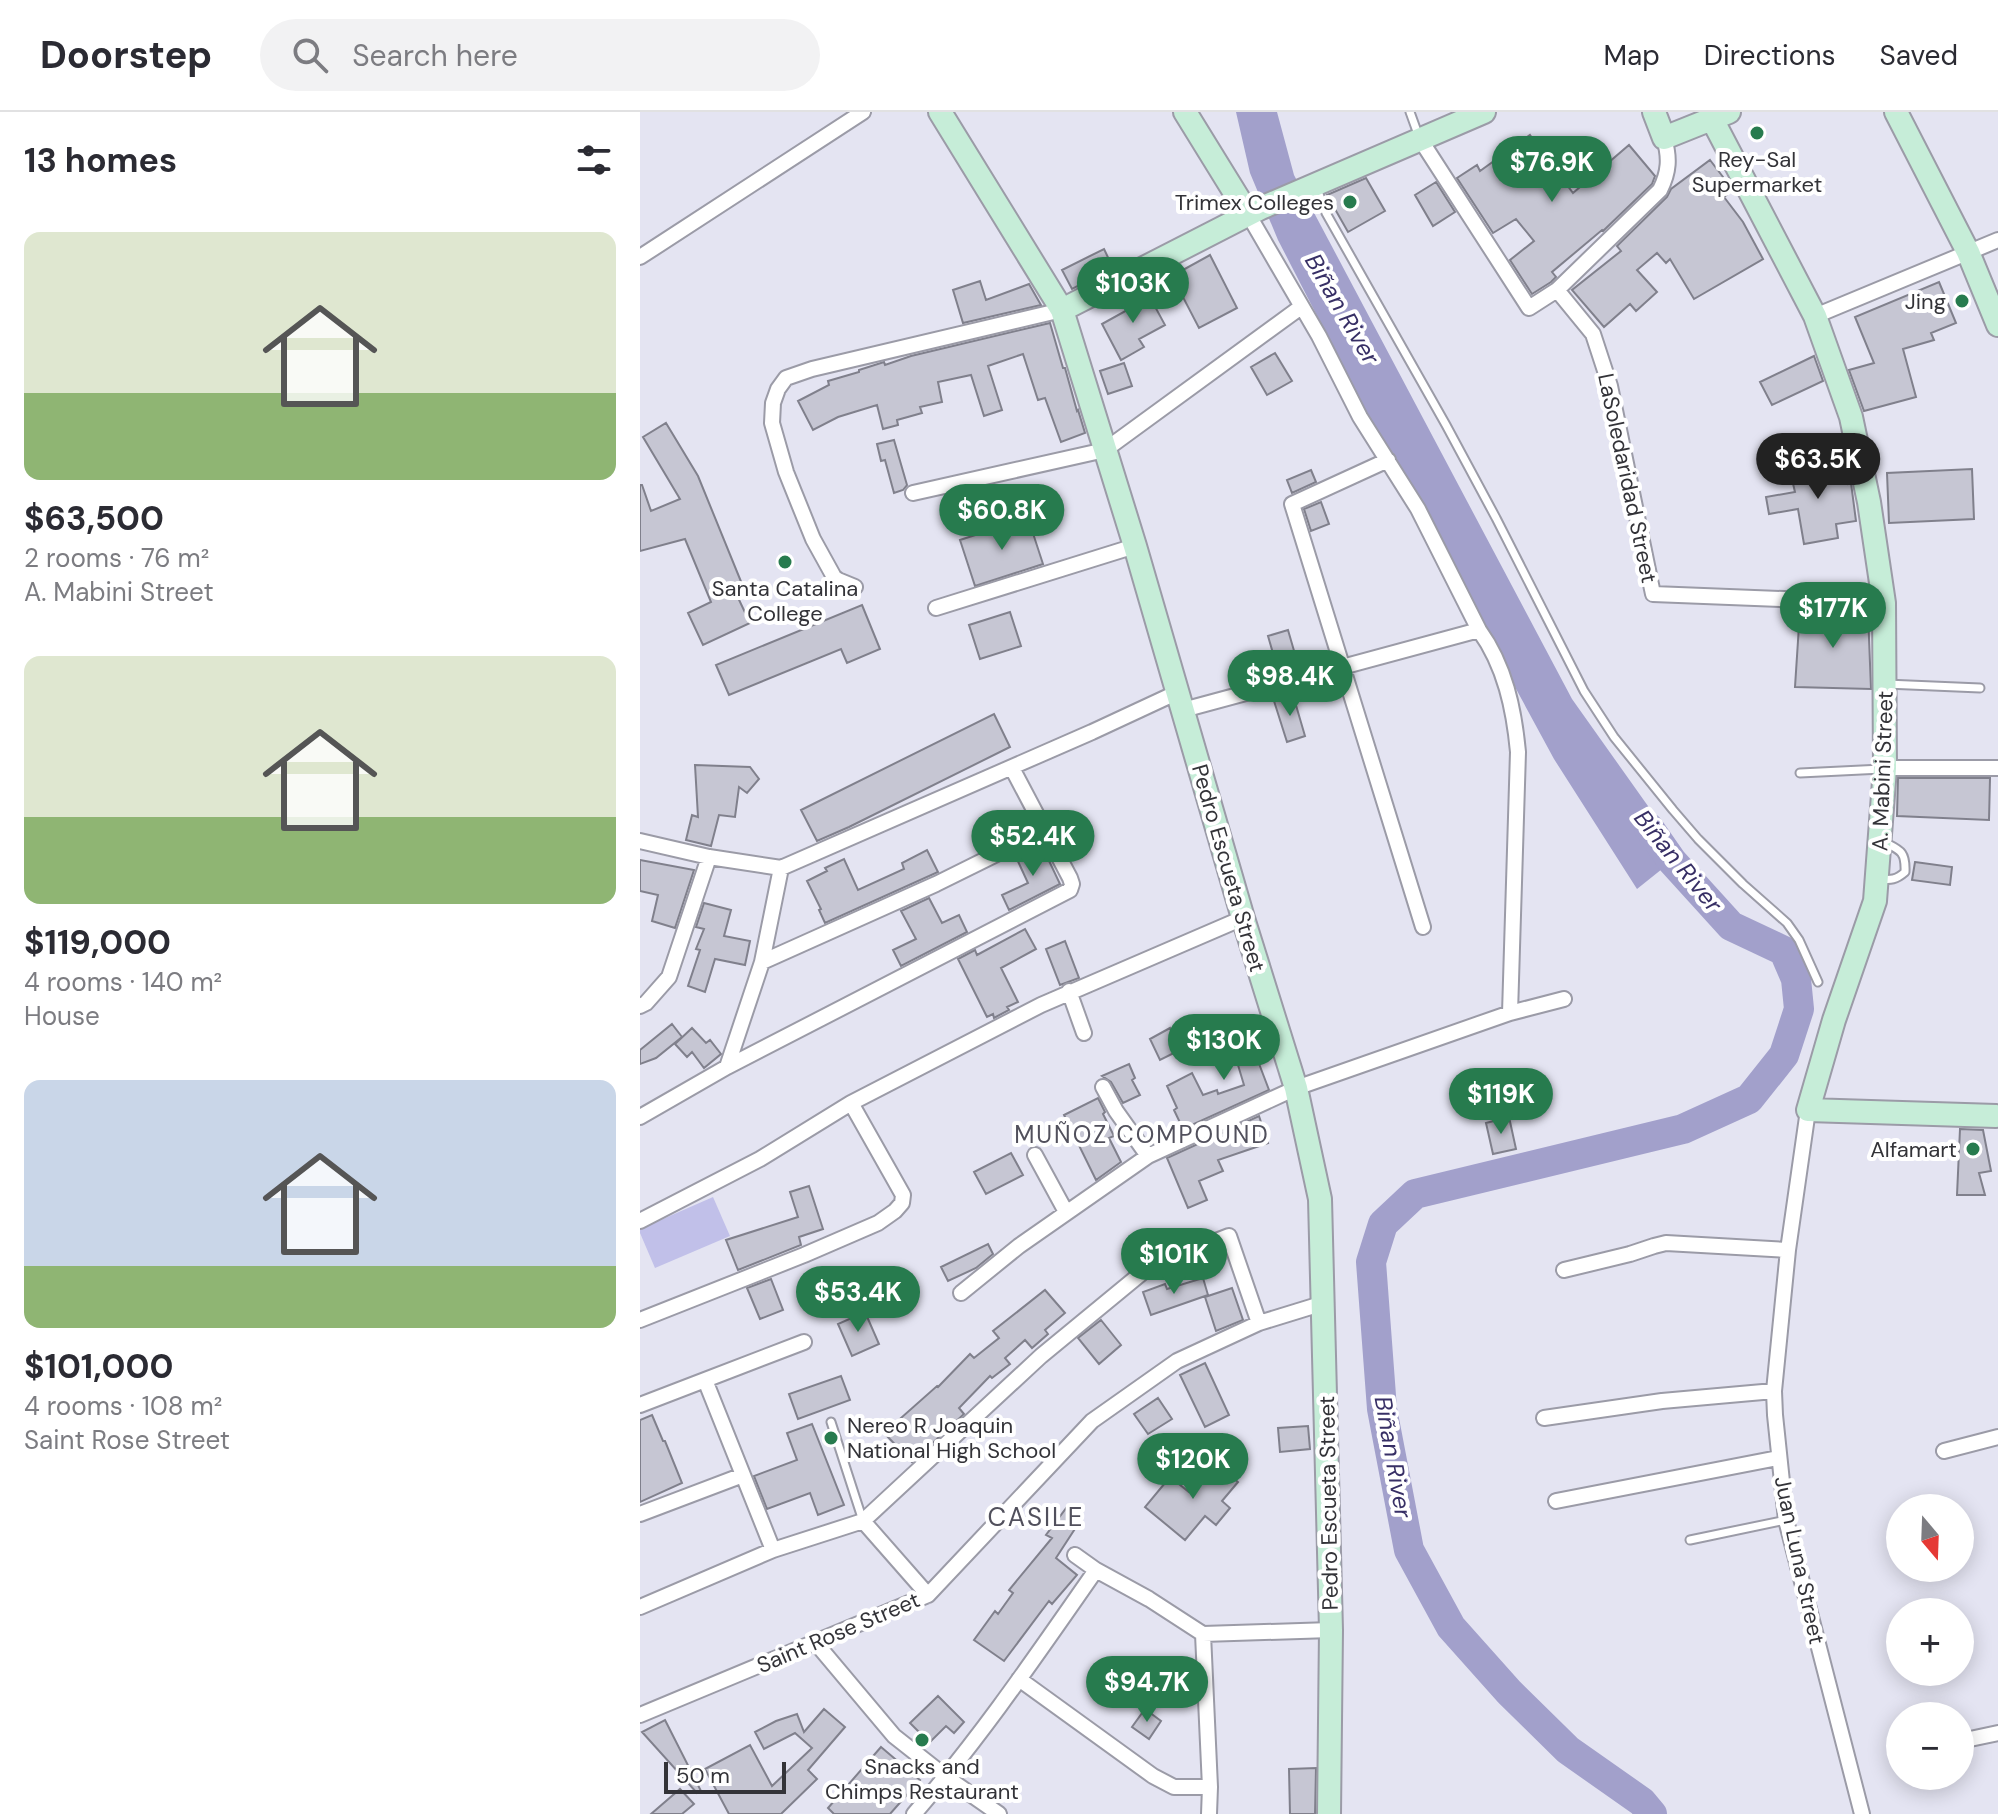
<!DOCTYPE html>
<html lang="en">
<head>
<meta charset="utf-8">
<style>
  body { margin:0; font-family:"DM Sans",sans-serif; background:#f2f2f3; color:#2b2b33; height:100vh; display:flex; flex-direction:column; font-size:30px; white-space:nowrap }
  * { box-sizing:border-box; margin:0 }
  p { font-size:26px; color:#7c7c81 }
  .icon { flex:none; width:44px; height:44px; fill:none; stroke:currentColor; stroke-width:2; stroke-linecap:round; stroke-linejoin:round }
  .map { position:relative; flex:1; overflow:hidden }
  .panel { display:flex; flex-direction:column; background:#fff; width:640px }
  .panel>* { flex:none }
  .needle { width:52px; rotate:161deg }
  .tools { position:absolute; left:1246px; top:1382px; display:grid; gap:16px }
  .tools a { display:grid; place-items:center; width:88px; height:88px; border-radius:50%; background:#fff; box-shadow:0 4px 20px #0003; font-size:40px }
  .scale { position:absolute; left:24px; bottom:20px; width:122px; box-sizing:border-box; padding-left:8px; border:4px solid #333338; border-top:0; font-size:22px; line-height:28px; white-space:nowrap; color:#333338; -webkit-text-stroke:6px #fff; paint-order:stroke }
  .price { position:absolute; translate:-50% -68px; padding:0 18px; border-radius:28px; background:#277b4e; color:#fff; font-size:26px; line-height:52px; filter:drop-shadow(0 2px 4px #0008) }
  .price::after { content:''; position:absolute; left:50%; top:48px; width:24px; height:18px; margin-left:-12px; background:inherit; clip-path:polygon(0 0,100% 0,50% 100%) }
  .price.selected { background:#222; color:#fff }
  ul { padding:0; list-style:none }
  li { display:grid; align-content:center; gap:16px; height:424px; padding:0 24px }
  li span { display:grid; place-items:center; height:248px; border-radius:16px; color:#555 }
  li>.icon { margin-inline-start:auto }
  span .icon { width:144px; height:144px; fill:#fffc; stroke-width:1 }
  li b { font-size:34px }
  h2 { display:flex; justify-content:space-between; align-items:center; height:96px; padding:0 24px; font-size:34px }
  header { display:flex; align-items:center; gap:48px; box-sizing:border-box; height:112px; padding:0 40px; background:#fff; border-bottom:2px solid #e1e1e2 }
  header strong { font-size:38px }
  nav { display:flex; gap:44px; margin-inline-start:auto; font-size:28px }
  .search { width:560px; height:72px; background:#f2f2f3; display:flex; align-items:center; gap:20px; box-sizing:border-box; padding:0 28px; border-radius:44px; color:#7c7c81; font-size:30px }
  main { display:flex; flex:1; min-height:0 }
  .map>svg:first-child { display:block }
  .green { fill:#c1c0e9 }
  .water { fill:#a2a0cb }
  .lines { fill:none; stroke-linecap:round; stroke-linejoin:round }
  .river { stroke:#a2a0cb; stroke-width:30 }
  .building { fill:#c6c6d3; stroke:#80808c; stroke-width:2 }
  .lane-casing { stroke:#9b9ba7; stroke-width:11 }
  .street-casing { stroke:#9b9ba7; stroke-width:18 }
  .secondary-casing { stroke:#9b9ba7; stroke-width:26 }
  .lane { stroke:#fff; stroke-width:7 }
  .street { stroke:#fff; stroke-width:14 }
  .secondary { stroke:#c6edd8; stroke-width:22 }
  .poi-dot { fill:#277b4e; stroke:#fff; stroke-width:3 }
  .labels { text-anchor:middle; stroke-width:8; stroke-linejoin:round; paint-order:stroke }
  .poi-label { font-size:22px; fill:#333338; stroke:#fff }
  .street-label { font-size:22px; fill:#333338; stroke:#fff }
  .water-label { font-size:24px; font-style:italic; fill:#372f65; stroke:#fff }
  .neighbourhood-label { font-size:24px; letter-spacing:2px; fill:#51505c; stroke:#fff }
  .quarter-label { font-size:26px; letter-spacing:2px; fill:#51505c; stroke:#fff }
</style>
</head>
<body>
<header>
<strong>Doorstep</strong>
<div class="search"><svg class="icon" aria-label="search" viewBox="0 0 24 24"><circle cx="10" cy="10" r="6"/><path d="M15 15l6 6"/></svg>Search here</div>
<nav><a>Map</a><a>Directions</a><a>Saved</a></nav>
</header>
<main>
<section class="panel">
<h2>13 homes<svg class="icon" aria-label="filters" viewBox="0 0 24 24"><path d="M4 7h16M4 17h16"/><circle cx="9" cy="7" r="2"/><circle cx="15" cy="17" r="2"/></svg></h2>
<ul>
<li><span style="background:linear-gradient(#dfe7d0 65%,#8fb573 0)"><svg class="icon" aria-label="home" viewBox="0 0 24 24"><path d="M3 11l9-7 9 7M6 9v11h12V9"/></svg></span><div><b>$63,500</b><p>2 rooms · 76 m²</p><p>A. Mabini Street</p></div></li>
<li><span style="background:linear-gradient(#dfe7d0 65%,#8fb573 0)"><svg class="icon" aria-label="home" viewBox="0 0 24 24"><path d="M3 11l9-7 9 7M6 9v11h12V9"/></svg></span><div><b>$119,000</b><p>4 rooms · 140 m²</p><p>House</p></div></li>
<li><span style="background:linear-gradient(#c9d6e8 75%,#8fb573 0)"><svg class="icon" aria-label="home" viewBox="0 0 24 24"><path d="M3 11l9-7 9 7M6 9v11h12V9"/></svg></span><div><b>$101,000</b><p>4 rooms · 108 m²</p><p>Saint Rose Street</p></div></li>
</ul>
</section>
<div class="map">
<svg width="1358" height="1702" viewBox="0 0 1358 1702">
  <rect width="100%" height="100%" fill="#e4e4f2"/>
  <path class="green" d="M73,1085L90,1124L15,1156L0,1121V1117Z"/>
  <path class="water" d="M596,0H637L654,63L932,587L1047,749H1032L997,777L914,647L741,328L638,128L610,61Z"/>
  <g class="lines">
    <path class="river" d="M1009,716L1032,749L1091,814L1144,839L1156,867L1159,897L1144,943L1109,987L1043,1017L775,1082L743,1112L731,1150L742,1297L769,1438L811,1515L869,1580L928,1638L1002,1690L1012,1702"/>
  </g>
  <path class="building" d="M890,23L933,81L989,33L1015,64L1012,72L963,119L962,118L912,160L916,165L911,170L892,182L870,148L894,129L876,107L853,121L817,66L837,53L840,59Z
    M1070,48L1093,78L1084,85L1103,110L1123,147L1054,187L1030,147L1026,151L1017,141L997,158L1017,180L996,199L990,192L964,215L932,178L981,139L977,134L1027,85L1031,77Z
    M726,66L745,99L708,120L687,83Z
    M796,70L815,100L793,114L775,83Z
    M464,137L473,156L432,177L422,158Z
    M570,143L597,196L559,216L532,164Z
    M340,169L346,188L389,172L401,193L323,211L313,178Z
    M1299,170L1316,211L1291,221L1294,228L1263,237L1276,285L1224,299L1209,258L1234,251L1215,205Z
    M506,178L525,213L499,227L504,235L481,248L462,212L491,196L489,187Z
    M410,211L423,256H425L437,299L438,298L445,321L421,330L405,286L398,288L383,242L348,254L362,298L344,304L331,263L298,270L302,290L280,295L282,301L257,308L258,313L243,317L237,293L198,305L173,318L158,289L189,273L188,269L219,260V258L244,250L245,253L271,244Z
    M635,241L652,269L627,283L611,255Z
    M1174,244L1183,269L1132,293L1120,270Z
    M484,251L492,274L468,282L460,259Z
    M26,311L58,364L102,472L93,475L110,511L63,533L48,501L71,490L45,427L0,439V373H2L11,399L40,387L3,325Z
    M254,328L267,373L263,378L254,381L245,348L241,349L237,332Z
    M1202,350L1208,372L1211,371L1216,409L1196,412L1198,426L1164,432L1158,397L1129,402L1126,385L1155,380L1150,359L1170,353L1171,359Z
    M1332,357L1334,407L1249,411L1247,361Z
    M671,358L676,370L652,381L647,368Z
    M681,390L689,412L671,419L664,397Z
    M388,406L403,452L335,474L320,428Z
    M222,493L240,537L207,551L201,537L89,583L76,553Z
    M1160,498L1228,501L1231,577L1155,575Z
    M370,500L381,534L340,547L329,513Z
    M648,518L659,556L639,562L628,524Z
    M653,583L665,624L647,630L634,589Z
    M354,602L370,635L209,715L177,729L161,698Z
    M55,653L110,655L119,667L107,681L99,675L95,705L79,703L71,734L46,728L52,703L58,705Z
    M1258,666H1350L1349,708L1257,704Z
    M402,734L420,772L369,798L362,783L388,771L376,745Z
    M287,738L298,760L185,811L179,798L181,797L167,769L187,759L185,756L204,747L218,778L264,757L262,751Z
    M0,748L54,758L35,816L12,809L18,783L0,779Z
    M1275,750L1312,755L1310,773L1272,768Z
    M289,786L302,811L319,803L327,820L261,854L253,838L276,827L261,799Z
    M64,791L91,798L84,824L110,829L105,853L75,847L65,880L48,874L60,838L56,837L64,817L56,815Z
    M385,817L396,837L361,856L378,890L367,895L369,898L354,906L353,902L347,905L318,847L335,838L337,843Z
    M425,829L439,866L420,873L406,837Z
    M32,912L42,925L16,946L0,952V938Z
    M620,914L629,946L618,949L629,978L543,1017L534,998L537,996L527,974L552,961L563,983L577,978L578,982L604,973L589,923Z
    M52,916L66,931L70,928L81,942L64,956L52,940L47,945L35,932Z
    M530,916L540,938L520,948L510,927Z
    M489,952L495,966L492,968L500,983L483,991L471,970L462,964Z
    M458,986L465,1000L463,1002L474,1024L469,1026L481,1050L456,1068L424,1003Z
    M619,1004L628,1031L578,1048L583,1059L559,1069L567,1088L548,1096L527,1046Z
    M869,1005L876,1037L853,1042L846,1011Z
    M1320,1017L1343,1018L1351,1059L1339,1061L1345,1083H1317Z
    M371,1041L383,1063L346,1082L334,1060Z
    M169,1074L183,1117L159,1125L161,1133L98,1158L86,1128L158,1105L150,1080Z
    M348,1132L353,1142L336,1156L308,1169L301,1155Z
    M563,1166L568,1183L511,1203L503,1180L525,1172L527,1177Z
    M131,1167L143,1198L120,1207L107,1176Z
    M592,1176L603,1208L576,1219L565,1185Z
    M405,1178L425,1201L405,1218L408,1222L392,1236L385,1228L365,1246L370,1252L352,1266L350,1264L319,1296L324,1302L272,1350L244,1321L297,1274L298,1275L330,1242L334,1246L359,1226L353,1219Z
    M225,1200L239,1232L212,1244L198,1212Z
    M461,1208L481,1233L459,1252L438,1226Z
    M565,1251L589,1303L565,1315L540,1263Z
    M201,1264L210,1288L158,1307L149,1282Z
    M518,1286L532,1307L508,1322L494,1302Z
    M12,1303L23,1329H25L42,1371L0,1390V1308Z
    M172,1312L204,1393L178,1403L170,1381L127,1397L114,1364L157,1348L147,1321Z
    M668,1314L670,1337L640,1340L638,1316Z
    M574,1350L598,1370L582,1389L590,1396L576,1413L565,1404L545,1428L505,1395L530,1365L549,1380Z
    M427,1395L442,1406L416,1446L437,1463L412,1492L409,1489L364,1549L334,1528L355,1499L358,1502L373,1481L369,1478L412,1426L406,1423Z
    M298,1584L324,1610L314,1621L306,1614L285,1635L274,1627L280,1621L270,1611Z
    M184,1597L205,1615L168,1658L177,1667L141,1702H89L65,1657L110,1633L132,1674L172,1636L155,1621L124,1637L115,1620L136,1609L157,1602L164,1620Z
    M505,1597L521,1609L509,1627L492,1615Z
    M25,1608L61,1679L57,1681L2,1620Z
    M241,1635L280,1668L250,1702H194L188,1696Z
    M676,1656L675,1702H650L649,1657Z
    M40,1677L54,1692L42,1702H11Z"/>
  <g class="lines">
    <defs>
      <path id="lane" d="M770,0L779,25
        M676,74L686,101L806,313L856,406L944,579L974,625L1033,698L1058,727L1103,772L1147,811L1159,828L1178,870
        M1246,572L1340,576
        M1160,661L1242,657
        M1240,767C1251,768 1256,768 1265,760C1266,738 1259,738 1242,729
        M191,1310L223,1409
        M1050,1428L1146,1408"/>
      <path id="street" d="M780,27L889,196L917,178L1020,78C1029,60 1030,46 1024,26
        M0,145L223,0
        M917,178L953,222L970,274L1013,482L1244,491
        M1175,204L1358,128
        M748,348L652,392L783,815
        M273,381L465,338L661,195
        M215,475L198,468L194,465L173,427L146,360L132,311L133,291L138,277L146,266L172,257L422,198
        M296,496L495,434
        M543,598L839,518
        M1245,656H1358
        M0,729L69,745L141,756L452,620L538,580
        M122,850L296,772L405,718
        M429,879L444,921
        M0,894L6,891L29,865L69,745
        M870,901L924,887
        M87,955L122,850L141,756
        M463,975L476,999L508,1044
        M1168,998L1148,1138L1134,1279L1135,1303L1146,1408L1222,1702
        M0,1005L87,955L430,778L432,772L430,766L372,656
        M395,1043L426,1100
        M0,1109L120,1047L211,991L401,893L603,806
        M924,1158L990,1142L1014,1134L1026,1131L1148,1138
        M321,1181L379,1134L508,1044L656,976L870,901L878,640C874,597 865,554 839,518L778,397L720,305L679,224L608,102
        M0,1208L164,1143L238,1111L255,1099L262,1091L263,1083L211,991
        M65,1268L164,1230
        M0,1293L65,1268L133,1438
        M904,1306L1022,1289L1134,1279
        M1304,1339L1358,1325
        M916,1389L1138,1346
        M0,1402L103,1363
        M223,1409L288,1483
        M435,1443L456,1458L509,1487L563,1522L691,1518
        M0,1495L133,1438L223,1409L401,1244L509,1155L589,1124L619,1211
        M563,1522L570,1675L569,1702
        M175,1530L254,1624L306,1665L359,1702
        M379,1567L513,1664L534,1675H570
        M0,1603L288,1483L452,1309L537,1249L619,1211L684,1191
        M1330,1627L1358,1621
        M274,1702C341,1625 398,1541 456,1458"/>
      <path id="secondary" d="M300,0L422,198L495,434L603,806L656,976L680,1087L691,1518L689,1702
        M545,0L608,102
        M1014,0L1024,26L1089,0
        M1256,0L1328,140L1358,213
        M1072,7L1175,204L1211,305L1229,390L1244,491L1245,656L1235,789L1194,908L1168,998L1356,1004
        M422,198L621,96L844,0"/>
    </defs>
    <use href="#lane" class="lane-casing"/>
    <use href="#street" class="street-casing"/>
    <use href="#secondary" class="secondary-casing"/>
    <use href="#lane" class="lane"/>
    <use href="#street" class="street"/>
    <use href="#secondary" class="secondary"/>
  </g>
  <g class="poi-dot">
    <circle cx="1117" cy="21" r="8"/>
    <circle cx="710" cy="90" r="8"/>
    <circle cx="1322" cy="189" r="8"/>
    <circle cx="145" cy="450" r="8"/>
    <circle cx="1333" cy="1037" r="8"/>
    <circle cx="191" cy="1326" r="8"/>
    <circle cx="282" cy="1628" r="8"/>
  </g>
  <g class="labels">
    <g class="poi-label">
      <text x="1117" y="55">Rey-Sal<tspan x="1117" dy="25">Supermarket</tspan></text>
      <text x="694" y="98" text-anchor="end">Trimex Colleges</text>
      <text x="1306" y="197" text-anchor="end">Jing</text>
      <text x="145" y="484">Santa Catalina<tspan x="145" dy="25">College</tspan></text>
      <text x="1317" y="1045" text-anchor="end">Alfamart</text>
      <text x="207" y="1321" text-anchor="start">Nereo R Joaquin<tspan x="207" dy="25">National High School</tspan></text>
      <text x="282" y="1662">Snacks and<tspan x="282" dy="25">Chimps Restaurant</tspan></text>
    </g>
    <g class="street-label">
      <text transform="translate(988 366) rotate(78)" y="8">LaSoledaridad Street</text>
      <text transform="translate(1242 659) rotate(-88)" y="8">A. Mabini Street</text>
      <text transform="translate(589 756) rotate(74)" y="8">Pedro Escueta Street</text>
      <text transform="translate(688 1391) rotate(-91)" y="8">Pedro Escueta Street</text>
      <text transform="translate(1160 1448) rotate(78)" y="8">Juan Luna Street</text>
      <text transform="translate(198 1520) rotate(-23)" y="8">Saint Rose Street</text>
    </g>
    <g class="water-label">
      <text transform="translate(702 197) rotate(60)" y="8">Biñan River</text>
      <text transform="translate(1038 749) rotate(51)" y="8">Biñan River</text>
      <text transform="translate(753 1345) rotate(80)" y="8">Biñan River</text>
    </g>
    <g class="neighbourhood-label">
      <text x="502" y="1031">MUÑOZ COMPOUND</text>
    </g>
    <g class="quarter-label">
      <text x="396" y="1414">CASILE</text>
    </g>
  </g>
</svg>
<div class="tools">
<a><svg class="needle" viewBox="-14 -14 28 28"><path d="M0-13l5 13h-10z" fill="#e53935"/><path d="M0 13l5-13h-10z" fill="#7c7c81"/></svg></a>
<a>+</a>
<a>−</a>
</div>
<div class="scale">50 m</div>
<b class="price" style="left:912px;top:92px">$76.9K</b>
<b class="price" style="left:493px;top:213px">$103K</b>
<b class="price selected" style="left:1178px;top:389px">$63.5K</b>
<b class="price" style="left:362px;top:440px">$60.8K</b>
<b class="price" style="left:1193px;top:538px">$177K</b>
<b class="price" style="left:650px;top:606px">$98.4K</b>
<b class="price" style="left:393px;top:766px">$52.4K</b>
<b class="price" style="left:584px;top:970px">$130K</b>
<b class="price" style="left:861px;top:1024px">$119K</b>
<b class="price" style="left:534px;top:1184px">$101K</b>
<b class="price" style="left:218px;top:1222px">$53.4K</b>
<b class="price" style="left:553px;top:1389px">$120K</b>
<b class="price" style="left:507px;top:1612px">$94.7K</b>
</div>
</main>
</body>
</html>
